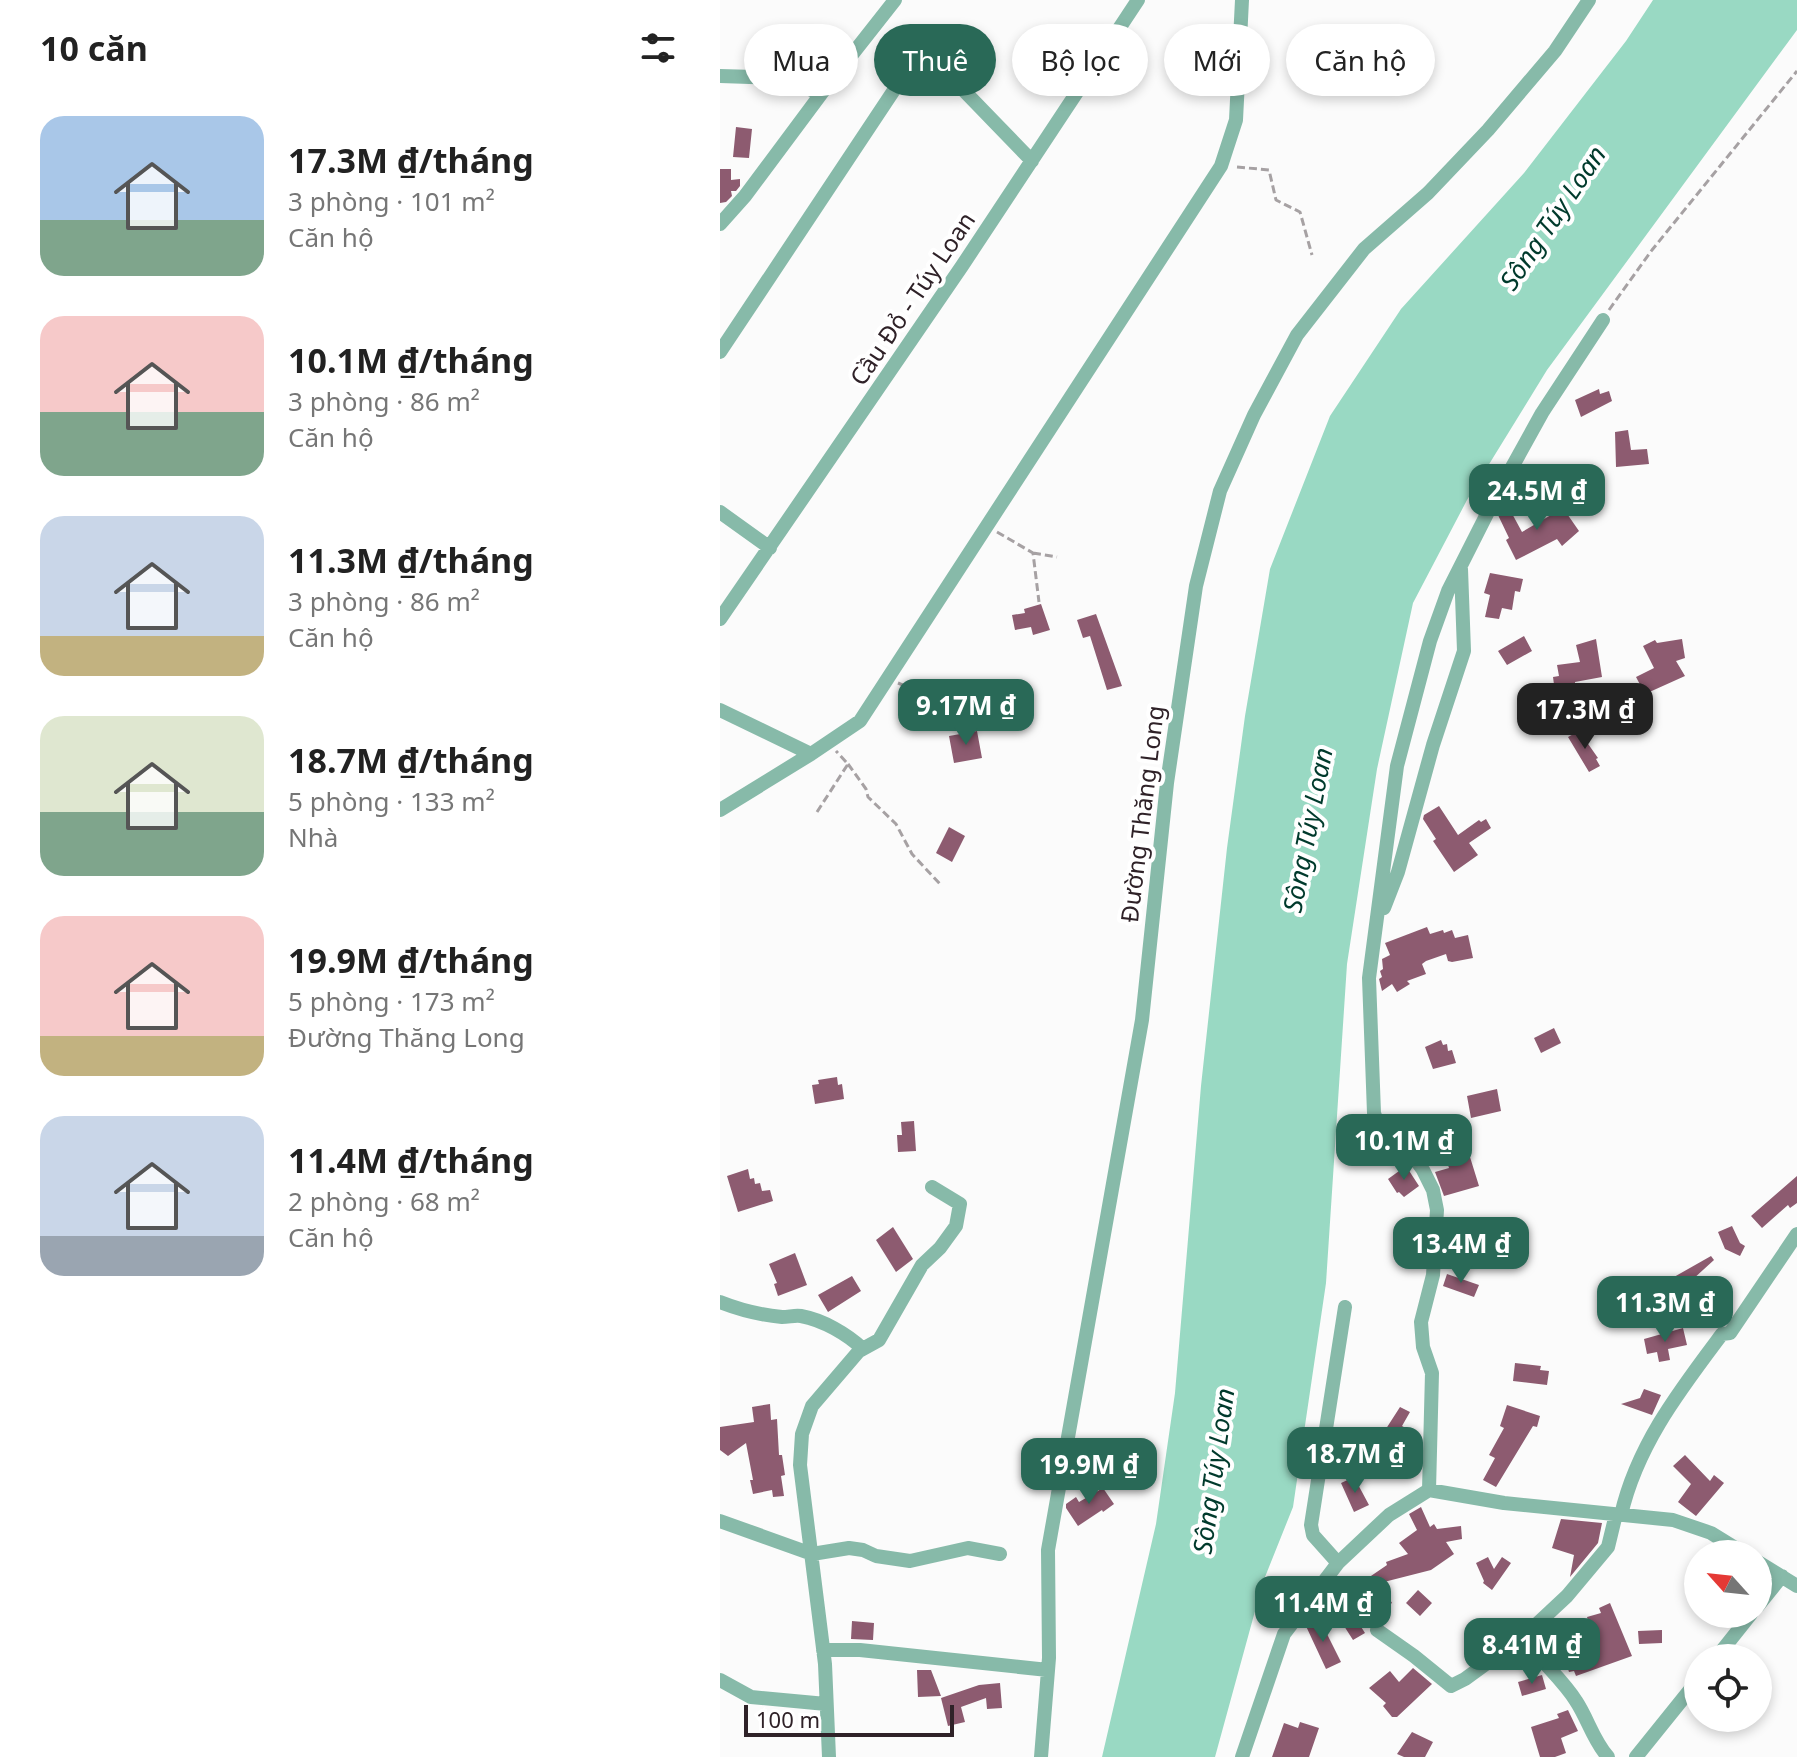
<!DOCTYPE html>
<html lang="vi">
<head>
<meta charset="utf-8">
<style>
  body { margin:0; font-family:"Noto Sans",sans-serif; background:#f6f6f6; color:#222; height:100vh; display:flex; flex-direction:column; font-size:30px; white-space:nowrap }
  * { box-sizing:border-box; margin:0 }
  p { font-size:26px; color:#767676 }
  .icon { flex:none; width:44px; height:44px; fill:none; stroke:currentColor; stroke-width:2; stroke-linecap:round; stroke-linejoin:round }
  .map { position:relative; flex:1; overflow:hidden }
  .sheet { display:flex; flex-direction:column; background:#fff; width:720px }
  .sheet>* { flex:none }
  .top-card { position:absolute; left:24px; top:24px; width:760px; height:72px; display:flex; gap:16px }
  .needle { width:52px; rotate:297deg }
  .buttons { position:absolute; left:964px; top:1540px; display:grid; gap:16px }
  .buttons a { display:grid; place-items:center; width:88px; height:88px; border-radius:50%; background:#fff; box-shadow:0 4px 12px #0003; font-size:40px }
  .scale { position:absolute; left:24px; bottom:20px; width:210px; box-sizing:border-box; padding-left:8px; border:4px solid #2f2228; border-top:0; font-size:22px; line-height:28px; white-space:nowrap; color:#2f2228; -webkit-text-stroke:6px #fff; paint-order:stroke }
  .price { position:absolute; translate:-50% -68px; padding:0 18px; border-radius:16px; background:#296957; color:#fff; font-size:26px; line-height:52px; filter:drop-shadow(0 2px 4px #0008) }
  .price::after { content:''; position:absolute; left:50%; top:48px; width:24px; height:18px; margin-left:-12px; background:inherit; clip-path:polygon(0 0,100% 0,50% 100%) }
  .price.current { background:#222; color:#fff }
  ul { padding:0; list-style:none }
  li { display:flex; align-items:center; gap:24px; height:200px; padding:0 40px }
  li span { display:grid; place-items:center; flex:none; width:224px; height:160px; border-radius:24px; color:#555 }
  li>.icon { margin-inline-start:auto }
  span .icon { width:96px; height:96px; fill:#fffc; stroke-width:1 }
  li b { font-size:34px }
  h2 { display:flex; justify-content:space-between; align-items:center; height:96px; padding:0 40px; font-size:34px }
  .tag { padding:0 28px; border-radius:36px; background:#fff; box-shadow:0 4px 12px #0003; font-size:28px; line-height:72px }
  .tag.current { background:#296957; color:#fff }
  main { display:flex; flex:1; min-height:0 }
  .map>svg:first-child { display:block }
  .water { fill:#99d9c3 }
  .building { fill:#8d5b70 }
  .lines { fill:none; stroke-linecap:round; stroke-linejoin:round }
  .path { stroke:#a6a1a3; stroke-width:3; stroke-dasharray:8 4; stroke-linecap:butt }
  .minor { stroke:#87baa9; stroke-width:14 }
  .labels { text-anchor:middle; stroke-width:8; stroke-linejoin:round; paint-order:stroke }
  .street-label { font-size:24px; fill:#2f2228; stroke:#fff }
  .water-label { font-size:26px; font-style:italic; fill:#003a2c; stroke:#fff }
</style>
</head>
<body>
<main>
<section class="sheet">
<h2>10 căn<svg class="icon" aria-label="filters" viewBox="0 0 24 24"><path d="M4 7h16M4 17h16"/><circle cx="9" cy="7" r="2"/><circle cx="15" cy="17" r="2"/></svg></h2>
<ul>
<li><span style="background:linear-gradient(#a9c7e8 65%,#7fa58c 0)"><svg class="icon" aria-label="home" viewBox="0 0 24 24"><path d="M3 11l9-7 9 7M6 9v11h12V9"/></svg></span><div><b>17.3M ₫/tháng</b><p>3 phòng · 101 m²</p><p>Căn hộ</p></div></li>
<li><span style="background:linear-gradient(#f6c9c9 60%,#7fa58c 0)"><svg class="icon" aria-label="home" viewBox="0 0 24 24"><path d="M3 11l9-7 9 7M6 9v11h12V9"/></svg></span><div><b>10.1M ₫/tháng</b><p>3 phòng · 86 m²</p><p>Căn hộ</p></div></li>
<li><span style="background:linear-gradient(#c9d6e8 75%,#c2b280 0)"><svg class="icon" aria-label="home" viewBox="0 0 24 24"><path d="M3 11l9-7 9 7M6 9v11h12V9"/></svg></span><div><b>11.3M ₫/tháng</b><p>3 phòng · 86 m²</p><p>Căn hộ</p></div></li>
<li><span style="background:linear-gradient(#dfe7d0 60%,#7fa58c 0)"><svg class="icon" aria-label="home" viewBox="0 0 24 24"><path d="M3 11l9-7 9 7M6 9v11h12V9"/></svg></span><div><b>18.7M ₫/tháng</b><p>5 phòng · 133 m²</p><p>Nhà</p></div></li>
<li><span style="background:linear-gradient(#f6c9c9 75%,#c2b280 0)"><svg class="icon" aria-label="home" viewBox="0 0 24 24"><path d="M3 11l9-7 9 7M6 9v11h12V9"/></svg></span><div><b>19.9M ₫/tháng</b><p>5 phòng · 173 m²</p><p>Đường Thăng Long</p></div></li>
<li><span style="background:linear-gradient(#c9d6e8 75%,#9aa5b1 0)"><svg class="icon" aria-label="home" viewBox="0 0 24 24"><path d="M3 11l9-7 9 7M6 9v11h12V9"/></svg></span><div><b>11.4M ₫/tháng</b><p>2 phòng · 68 m²</p><p>Căn hộ</p></div></li>
</ul>
</section>
<div class="map">
<svg width="1077" height="1757" viewBox="0 0 1077 1757">
  <rect width="100%" height="100%" fill="#fbfbfb"/>
  <path class="water" d="M933,0H1077V30L827,370L747,500L693,603L657,769L627,964L606,1283L573,1507L543,1582L495,1757H382L436,1524L455,1393L481,1086L507,848L525,716L550,569L610,416L681,309L804,173L906,41Z"/>
  <path class="building" d="M655,27L669,40L667,42L676,53L654,70L646,60L650,57L641,49L652,39L648,34Z
    M581,40L597,64L587,71L570,48Z
    M16,127L32,129L29,158L13,157Z
    M0,169H11V180L20,179V186L16,191H11L12,196L6,202L0,203Z
    M879,389L880,394L889,391L892,401L861,417L855,400Z
    M908,430L911,450L927,449L929,464L896,467L895,432Z
    M789,508L802,532L843,508L859,531L842,546L837,539L796,560L786,540L789,538L778,515Z
    M770,573L803,579L800,592L795,591L792,610L782,608L779,619L765,617L770,595L764,593Z
    M321,604L330,630L313,635L311,627L295,630L292,615L305,613L304,609Z
    M376,614L402,686L387,690L370,636L363,638L357,620Z
    M804,636L812,651L787,665L778,651Z
    M876,639L882,677L855,682V689L835,692L833,677L839,676L837,665L860,662L856,645Z
    M962,639L965,658L956,661L965,676L925,694L916,677L934,668L923,646L935,640L937,643Z
    M257,731L262,758L234,763L229,736Z
    M859,731L878,758L876,759L880,766L869,772L848,737Z
    M719,806L738,835L759,820L761,822L766,819L771,828L749,843L758,855L734,872L713,841L716,839L703,819L704,815Z
    M229,827L245,836L232,862L216,853Z
    M707,927L710,934L723,930L724,933L732,930L735,938L748,935L753,958L732,962L728,961L726,954L706,961L702,964L706,974L687,981L690,984L677,992L672,984L662,991L659,979L662,977L660,971L663,969L662,959L670,955L665,943Z
    M834,1028L841,1043L821,1053L814,1038Z
    M721,1040L723,1045L727,1044L728,1051L732,1050L736,1063L713,1069L705,1047Z
    M117,1077L118,1085L122,1084L124,1099L95,1104L92,1085L99,1084L98,1080Z
    M777,1089L781,1111L751,1118L747,1096Z
    M194,1121L196,1151L178,1152L177,1135H182L181,1122Z
    M750,1157L759,1186L724,1196L715,1172L729,1168L727,1162Z
    M686,1166L699,1186L684,1197L679,1192L677,1193L668,1179Z
    M28,1169L30,1179L34,1178L35,1184L40,1183L42,1191L50,1190L53,1201L18,1212L7,1176Z
    M1077,1176V1203L1070,1208L1068,1205L1042,1228L1031,1216Z
    M1012,1226L1020,1243L1025,1246L1020,1256L1005,1249L998,1232Z
    M173,1227L193,1259L176,1272L156,1240Z
    M75,1253L87,1285L58,1296L54,1284L57,1283L49,1264Z
    M991,1256L994,1260L961,1290L954,1277Z
    M727,1274L759,1285L754,1297L723,1286Z
    M132,1276L141,1291L108,1312L98,1295Z
    M963,1328L967,1345L948,1349L950,1360L939,1362L937,1352L927,1354L924,1339Z
    M795,1363L821,1366L820,1370L829,1371L827,1385L793,1381Z
    M924,1389L941,1395L932,1415L901,1404L920,1398Z
    M50,1404L51,1420L57,1419L59,1455H62L65,1475L61,1476L64,1496L53,1497L52,1490L33,1494L30,1480H33L26,1443L8,1456L0,1450V1427L34,1422L32,1407Z
    M787,1405L820,1416L817,1427L813,1426L776,1487L763,1480L775,1458L769,1455L784,1428L780,1426Z
    M680,1407L690,1412L682,1426L698,1435L693,1445L674,1435L672,1440L662,1435Z
    M965,1455L990,1481L994,1475L1004,1483L976,1516L958,1502L971,1484L953,1466Z
    M634,1477L649,1505L634,1512L621,1483Z
    M383,1488L394,1504L383,1512L382,1510L358,1526L346,1508V1504L356,1497L359,1502Z
    M701,1507L710,1527L714,1524L717,1529L741,1526L742,1539L726,1542L734,1554L711,1570L660,1583L672,1603L661,1610L658,1605L636,1619L645,1633L633,1640L610,1604L667,1565L666,1562L688,1554L679,1543L697,1530L689,1514Z
    M841,1519L882,1523L878,1543L850,1577L854,1555L832,1548Z
    M768,1557L774,1569L782,1557L791,1563L772,1590L763,1583L764,1581L756,1563Z
    M698,1590L712,1603L700,1616L686,1603Z
    M890,1603L912,1656L856,1676L854,1671L849,1672L843,1654L833,1658L825,1646L870,1627L867,1617L881,1613L879,1608Z
    M599,1618L621,1662L606,1669L585,1624Z
    M132,1621L154,1623L153,1640L131,1639Z
    M942,1630V1643L919,1644L918,1631Z
    M693,1668L712,1684L677,1717H672L663,1706L666,1703L649,1688L670,1671L679,1682Z
    M197,1670H211L221,1696L198,1697Z
    M822,1675L826,1689L802,1696L798,1682Z
    M280,1683L282,1708L267,1709L266,1698L241,1707L245,1722L228,1726L221,1698L259,1685Z
    M848,1710L858,1731L841,1738L846,1753L835,1757H820L811,1727L839,1718L837,1714Z
    M580,1722L599,1728L589,1757H552L564,1723L578,1728Z
    M692,1732L713,1742L705,1757H684L677,1754Z"/>
  <g class="lines">
    <path class="path" d="M517,167L549,170L556,200L580,212L592,255
      M889,310L932,250L1077,71
      M277,532L313,553L319,602
      M313,553L337,557
      M178,683L192,689L202,697
      M128,764L146,789L148,797L176,824L192,854L220,884
      M97,812L128,764L116,751"/>
    <path class="minor" d="M0,76L64,78L101,94
      M0,224L25,196L101,94L175,0
      M0,352L192,63L211,59L220,66L312,161
      M0,512L50,548
      M0,619L242,266L418,0
      M0,710L91,754L140,721L501,166L516,120L522,0
      M0,810L91,754
      M664,908L678,872L713,745L744,651L741,569
      M0,1302C20,1310 41,1315 62,1317C69,1317 75,1315 81,1316C103,1320 127,1334 143,1349
      M709,1490L712,1373L703,1347L701,1322L713,1275L717,1210L713,1190L703,1170L690,1152L659,1127L654,1113L649,978L677,766L710,641L728,591L775,498L822,413L883,320
      M901,1515C917,1445 960,1390 1002,1334L1010,1333L1077,1234
      M0,1521L92,1554L129,1548L143,1550L156,1556L190,1561L248,1548L280,1554
      M1038,1562L1077,1586
      M618,1563L593,1535L591,1525L625,1307
      M1038,1606L1062,1576
      M657,1630L694,1656L731,1686L745,1679L804,1636L847,1596L888,1547L896,1514
      M804,1636C818,1660 841,1677 856,1701C868,1719 873,1740 888,1757
      M103,1650H140L328,1670
      M996,1658L1031,1614
      M0,1680L31,1697L106,1704
      M109,1757L105,1664L80,1465L82,1434L92,1406L139,1351L159,1340L202,1265L220,1248L236,1226L240,1204L212,1187
      M321,1757L329,1658L328,1550L422,1020L447,783L476,586L500,491L534,415L577,335L644,249L708,193L768,130L835,51L869,0
      M522,1757L564,1634L618,1563L669,1515L709,1490L784,1503L953,1520L991,1533L1025,1554
      M916,1757L978,1680"/>
  </g>
  <g class="labels">
    <g class="street-label">
      <text transform="translate(193 299) rotate(-56)" y="8">Cầu Đỏ - Túy Loan</text>
      <text transform="translate(423 814) rotate(-83)" y="8">Đường Thăng Long</text>
    </g>
    <g class="water-label">
      <text transform="translate(833 218) rotate(-56)" y="9">Sông Túy Loan</text>
      <text transform="translate(588 830) rotate(-79)" y="9">Sông Túy Loan</text>
      <text transform="translate(494 1471) rotate(-82)" y="9">Sông Túy Loan</text>
    </g>
  </g>
</svg>
<div class="buttons">
<a><svg class="needle" viewBox="-14 -14 28 28"><path d="M0-13l5 13h-10z" fill="#e53935"/><path d="M0 13l5-13h-10z" fill="#767676"/></svg></a>
<a><svg class="icon" aria-label="locate" viewBox="0 0 24 24"><circle cx="12" cy="12" r="6"/><path d="M12 2v4M12 18v4M2 12h4M18 12h4"/></svg></a>
</div>
<div class="scale">100 m</div>
<b class="price" style="left:817px;top:532px">24.5M ₫</b>
<b class="price" style="left:246px;top:747px">9.17M ₫</b>
<b class="price current" style="left:865px;top:751px">17.3M ₫</b>
<b class="price" style="left:684px;top:1182px">10.1M ₫</b>
<b class="price" style="left:741px;top:1285px">13.4M ₫</b>
<b class="price" style="left:945px;top:1344px">11.3M ₫</b>
<b class="price" style="left:635px;top:1495px">18.7M ₫</b>
<b class="price" style="left:369px;top:1506px">19.9M ₫</b>
<b class="price" style="left:603px;top:1644px">11.4M ₫</b>
<b class="price" style="left:812px;top:1686px">8.41M ₫</b>
<div class="top-card">
<a class="tag">Mua</a>
<a class="tag current">Thuê</a>
<a class="tag">Bộ lọc</a>
<a class="tag">Mới</a>
<a class="tag">Căn hộ</a>
</div>
</div>
</main>
</body>
</html>
